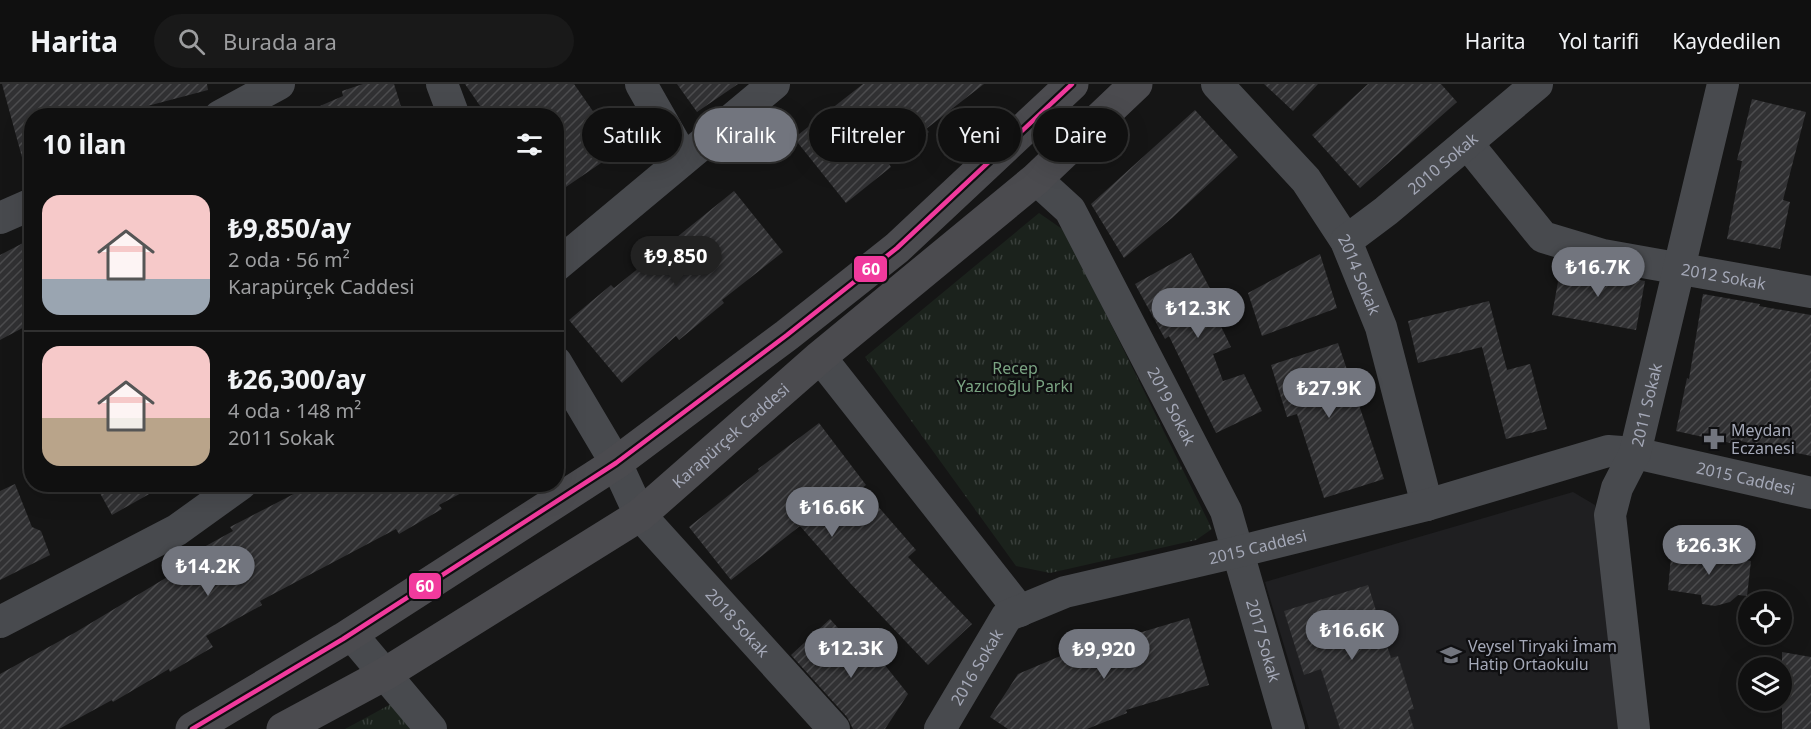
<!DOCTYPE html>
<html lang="tr">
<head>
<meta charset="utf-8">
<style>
  body { margin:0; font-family:"Noto Sans",sans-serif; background:#191919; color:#f1f3f6; height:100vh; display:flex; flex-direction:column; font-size:22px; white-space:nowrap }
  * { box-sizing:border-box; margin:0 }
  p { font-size:20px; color:#9c9d9f }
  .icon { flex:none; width:33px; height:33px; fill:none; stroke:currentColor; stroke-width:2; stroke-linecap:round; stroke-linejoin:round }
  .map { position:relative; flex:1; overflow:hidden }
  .panel { position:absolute; left:24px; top:24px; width:540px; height:384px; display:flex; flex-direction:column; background:#101010; border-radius:24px; box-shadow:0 6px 24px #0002,0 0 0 2px #303030 }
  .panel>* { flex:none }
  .hud { position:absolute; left:582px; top:24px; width:570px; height:54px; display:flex; gap:12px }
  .buttons { position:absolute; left:1738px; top:507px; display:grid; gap:12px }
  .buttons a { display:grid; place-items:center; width:54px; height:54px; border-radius:50%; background:#101010; box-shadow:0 6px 24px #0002,0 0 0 2px #303030; font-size:30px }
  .price { position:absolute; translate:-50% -51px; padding:0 14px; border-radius:21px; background:#72757e; color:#fff; font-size:20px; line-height:39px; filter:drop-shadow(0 2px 3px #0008) }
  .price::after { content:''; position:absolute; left:50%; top:36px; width:18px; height:14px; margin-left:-9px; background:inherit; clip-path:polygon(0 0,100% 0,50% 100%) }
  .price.active { background:#222; color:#fff }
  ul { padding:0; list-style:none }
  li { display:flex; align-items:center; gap:18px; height:150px; padding:0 18px }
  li+li { border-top:2px solid #303030 }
  li span { display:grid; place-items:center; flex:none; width:168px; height:120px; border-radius:18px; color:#555 }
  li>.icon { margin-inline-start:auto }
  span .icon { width:72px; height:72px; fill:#fffc; stroke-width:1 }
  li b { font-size:26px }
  h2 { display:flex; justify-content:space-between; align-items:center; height:72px; padding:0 18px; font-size:26px }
  .pill { padding:0 21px; border-radius:27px; background:#101010; box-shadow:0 6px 24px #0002,0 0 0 2px #303030; font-size:21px; line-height:54px }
  .pill.active { background:#72757e; color:#fff }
  header { display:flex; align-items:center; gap:36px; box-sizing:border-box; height:84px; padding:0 30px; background:#101010; border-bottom:2px solid #303030 }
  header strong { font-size:28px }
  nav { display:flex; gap:33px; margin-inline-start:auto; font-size:21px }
  .search { width:420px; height:54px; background:#191919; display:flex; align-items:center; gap:15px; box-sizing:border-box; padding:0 21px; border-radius:33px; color:#9c9d9f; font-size:22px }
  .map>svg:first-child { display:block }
  .built { fill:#1f1f21 }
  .park { fill:url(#park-tufts) }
  .building { fill:url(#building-hatch) }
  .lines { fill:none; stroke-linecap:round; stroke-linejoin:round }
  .minor { stroke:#484a4e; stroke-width:32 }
  .major { stroke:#4b4b4f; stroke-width:33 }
  .bus-1-casing { stroke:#0f0f11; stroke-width:9 }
  .bus-1 { stroke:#f13a9d; stroke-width:4.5 }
  .labels { text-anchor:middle; stroke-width:4.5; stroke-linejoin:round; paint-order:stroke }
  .street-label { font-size:16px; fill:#a4a8b7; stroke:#0f0f11 }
  .park-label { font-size:16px; fill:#7aa382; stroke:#0f0f11 }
  .poi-label { font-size:16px; fill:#a4a8b7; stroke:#0f0f11; text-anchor:start }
  .line-badge { stroke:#0f0f11; stroke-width:2 }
  .badge-label { font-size:16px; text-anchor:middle; font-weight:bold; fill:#fff }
</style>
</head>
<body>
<header>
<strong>Harita</strong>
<div class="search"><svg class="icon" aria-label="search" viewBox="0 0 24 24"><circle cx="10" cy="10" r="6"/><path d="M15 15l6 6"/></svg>Burada ara</div>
<nav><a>Harita</a><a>Yol tarifi</a><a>Kaydedilen</a></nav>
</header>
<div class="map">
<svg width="1811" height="645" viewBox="0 0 1811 645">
  <defs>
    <pattern id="park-tufts" width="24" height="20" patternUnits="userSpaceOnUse" patternTransform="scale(1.5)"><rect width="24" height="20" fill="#1b221c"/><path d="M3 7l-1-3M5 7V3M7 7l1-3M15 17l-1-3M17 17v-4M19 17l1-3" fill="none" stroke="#393f3b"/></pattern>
    <pattern id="building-hatch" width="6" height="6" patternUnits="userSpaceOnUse" patternTransform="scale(1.5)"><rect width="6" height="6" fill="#313133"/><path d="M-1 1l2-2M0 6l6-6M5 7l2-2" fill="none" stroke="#4c4c4e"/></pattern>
  </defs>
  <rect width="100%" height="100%" fill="#151515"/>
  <path class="built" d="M1573,408L1595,421L1624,645H1309L1265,498Z"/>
  <path class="park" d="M1039,129L1065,147L1212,445L1196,456L1050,489L1016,482L865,273Z
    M391,620L410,645H345Z"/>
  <path class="building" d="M2,0H207L208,6L136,25L137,32H32V87L26,88Z
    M363,0H394L404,32H297L343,12L342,7Z
    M465,0H574L620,66L563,105L556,96V32H487Z
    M677,0H738L697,28Z
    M863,0H984L926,45L929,48L888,78L891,83L846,119L794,54Z
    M1264,0H1318L1293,27Z
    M1368,0H1441L1457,18L1360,104L1312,51Z
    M1752,15L1806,28L1783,116L1790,118L1780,165L1727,155L1742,77L1737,76Z
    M1195,26L1238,73L1172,134L1124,174L1091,120Z
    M734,107L783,168L722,216L724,219L679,256L676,252L622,299L569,236L611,201L614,204Z
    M25,158L32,170V239L0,256V171Z
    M1191,169L1221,225L1214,228L1231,263L1213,270L1223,297L1244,290L1262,327L1216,349L1169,252L1165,255L1135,200Z
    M1320,170L1337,224L1262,252L1248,209Z
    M1561,181L1645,197L1636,246L1552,231Z
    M1703,210L1760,220L1759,222L1811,231V372L1736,356L1735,360L1676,347L1687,294L1689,295Z
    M1489,217L1507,286L1530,280L1547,345L1506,355L1482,263L1418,279L1408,237Z
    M1338,259L1384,395L1324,414L1297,330L1287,333L1271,281Z
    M819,339L866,401L862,404L916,466L908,473L972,540L928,581L850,499L800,442L731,496L689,443L759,387L758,385Z
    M15,400L32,443L41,447L50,471L0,496V407Z
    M95,400H167L112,431Z
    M313,400H478L439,421L442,425L399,450L396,445L260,517L262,521L206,552L213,563L170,588L169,585L113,618L112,616L59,645H0V590L76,548L179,486L175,479L233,447L230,443Z
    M1672,462L1751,477L1747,512L1738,511L1730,518L1715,522L1702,520L1701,511L1668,506Z
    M1368,501L1391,574L1398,572L1414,625L1408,626L1414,645H1340L1321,585L1304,591L1284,527Z
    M1189,534L1209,601L1126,626L1127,629L1087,645H1008L990,633L1018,590L1103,554L1105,559Z
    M830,535L872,582L880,575L908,610L885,645H853L847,633L791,571Z
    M1782,568L1811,573V645H1782Z"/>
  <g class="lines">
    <g class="minor">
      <path d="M442,0L454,32"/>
      <path d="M641,0L683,74"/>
      <path id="s1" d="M1217,0L1306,96L1346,157L1381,243L1427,421"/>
      <path d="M220,32L279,0"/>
      <path id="s2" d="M1467,59L1543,153L1603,171L1811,208"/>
      <path id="s3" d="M1036,95L1070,126L1226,427L1289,645"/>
      <path d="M0,134L32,120"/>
      <path id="s4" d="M1346,157L1386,127L1537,0"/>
      <path d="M556,182L774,0"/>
      <path d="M820,273L1020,527"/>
      <path id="s5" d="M556,278L616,379L640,431L834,645"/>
      <path d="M0,538L177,446L241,400"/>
      <path d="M351,550L431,645"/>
      <path id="s6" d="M940,645L1007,532L1065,508L1237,468L1427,421L1608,367L1635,369L1811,409"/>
      <path id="s7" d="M1634,645L1610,431L1617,404L1635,369L1723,0"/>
    </g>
    <g class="major">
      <path d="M192,645L343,555L616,379L787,251L897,164L1072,0"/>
      <path id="s8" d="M283,645L385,590L640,431L820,273L1036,95L1136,0"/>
    </g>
    <defs>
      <path id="bus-1" d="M192,645L343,555L616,379L787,251L897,164L1072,0"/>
    </defs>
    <use href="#bus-1" class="bus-1-casing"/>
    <use href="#bus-1" class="bus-1"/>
  </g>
  <defs>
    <symbol id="pharmacy-bare" viewBox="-9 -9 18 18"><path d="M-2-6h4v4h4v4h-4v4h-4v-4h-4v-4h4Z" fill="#72757e" stroke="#0f0f11" stroke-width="2.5" paint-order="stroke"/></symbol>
    <symbol id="school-bare" viewBox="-9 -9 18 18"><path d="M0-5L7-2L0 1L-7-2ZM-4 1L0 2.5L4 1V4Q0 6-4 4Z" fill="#72757e" stroke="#0f0f11" stroke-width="2.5" paint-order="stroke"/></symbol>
  </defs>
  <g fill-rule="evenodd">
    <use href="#pharmacy-bare" x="1699" y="340" width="30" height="30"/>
    <use href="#school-bare" x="1436" y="556" width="30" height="30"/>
  </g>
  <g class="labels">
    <g class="street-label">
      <text dy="6" stroke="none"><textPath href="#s4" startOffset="124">2010 Sokak</textPath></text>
      <text dy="6" stroke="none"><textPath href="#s1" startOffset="240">2014 Sokak</textPath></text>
      <text dy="6" stroke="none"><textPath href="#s2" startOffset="306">2012 Sokak</textPath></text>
      <text dy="6" stroke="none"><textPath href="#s7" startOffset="332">2011 Sokak</textPath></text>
      <text dy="6" stroke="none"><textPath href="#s3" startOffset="267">2019 Sokak</textPath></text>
      <text dy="6" stroke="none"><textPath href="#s8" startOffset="537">Karapürçek Caddesi</textPath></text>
      <text dy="6" stroke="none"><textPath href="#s6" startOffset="896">2015 Caddesi</textPath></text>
      <text dy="6" stroke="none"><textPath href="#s6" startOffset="392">2015 Caddesi</textPath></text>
      <text dy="6" stroke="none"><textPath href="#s5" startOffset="320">2018 Sokak</textPath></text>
      <text dy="6" stroke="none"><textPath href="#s3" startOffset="520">2017 Sokak</textPath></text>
      <text dy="6" stroke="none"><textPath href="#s6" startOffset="72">2016 Sokak</textPath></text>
    </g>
    <g class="park-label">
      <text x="1015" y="290">Recep<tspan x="1015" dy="18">Yazıcıoğlu Parkı</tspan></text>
    </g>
    <g class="poi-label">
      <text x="1731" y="352">Meydan<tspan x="1731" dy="18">Eczanesi</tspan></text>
      <text x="1468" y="568">Veysel Tiryaki İmam<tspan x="1468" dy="18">Hatip Ortaokulu</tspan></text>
    </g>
  </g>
  <g class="line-badge">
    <rect x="853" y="171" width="35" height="28" rx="6" fill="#f13a9d"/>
    <rect x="408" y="488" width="34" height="28" rx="6" fill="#f13a9d"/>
  </g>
  <g class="badge-label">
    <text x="871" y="191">60</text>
    <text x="425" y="508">60</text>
  </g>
</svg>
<div class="buttons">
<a><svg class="icon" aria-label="locate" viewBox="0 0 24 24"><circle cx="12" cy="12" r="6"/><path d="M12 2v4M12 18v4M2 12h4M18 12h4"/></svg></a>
<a><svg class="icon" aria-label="layers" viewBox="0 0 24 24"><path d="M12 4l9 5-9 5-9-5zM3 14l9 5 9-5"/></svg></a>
</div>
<b class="price active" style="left:676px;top:203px">₺9,850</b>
<b class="price" style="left:1598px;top:214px">₺16.7K</b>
<b class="price" style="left:1198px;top:255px">₺12.3K</b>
<b class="price" style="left:1329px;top:335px">₺27.9K</b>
<b class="price" style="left:832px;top:454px">₺16.6K</b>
<b class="price" style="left:1709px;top:492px">₺26.3K</b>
<b class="price" style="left:208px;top:513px">₺14.2K</b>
<b class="price" style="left:1352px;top:577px">₺16.6K</b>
<b class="price" style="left:851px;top:595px">₺12.3K</b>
<b class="price" style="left:1104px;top:596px">₺9,920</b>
<div class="hud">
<a class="pill">Satılık</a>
<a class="pill active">Kiralık</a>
<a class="pill">Filtreler</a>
<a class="pill">Yeni</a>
<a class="pill">Daire</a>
</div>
<section class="panel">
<h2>10 ilan<svg class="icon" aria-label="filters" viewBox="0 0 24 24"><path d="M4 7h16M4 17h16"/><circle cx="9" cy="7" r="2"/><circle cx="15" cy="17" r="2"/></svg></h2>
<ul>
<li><span style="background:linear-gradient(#f6c9c9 70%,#9aa5b1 0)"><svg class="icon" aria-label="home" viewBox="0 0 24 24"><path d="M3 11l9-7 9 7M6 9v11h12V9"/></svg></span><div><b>₺9,850/ay</b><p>2 oda · 56 m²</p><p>Karapürçek Caddesi</p></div></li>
<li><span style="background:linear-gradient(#f6c9c9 60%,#b9a48a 0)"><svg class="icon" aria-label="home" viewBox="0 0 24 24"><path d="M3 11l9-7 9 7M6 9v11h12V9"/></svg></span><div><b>₺26,300/ay</b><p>4 oda · 148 m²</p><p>2011 Sokak</p></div></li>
</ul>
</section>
</div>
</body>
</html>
